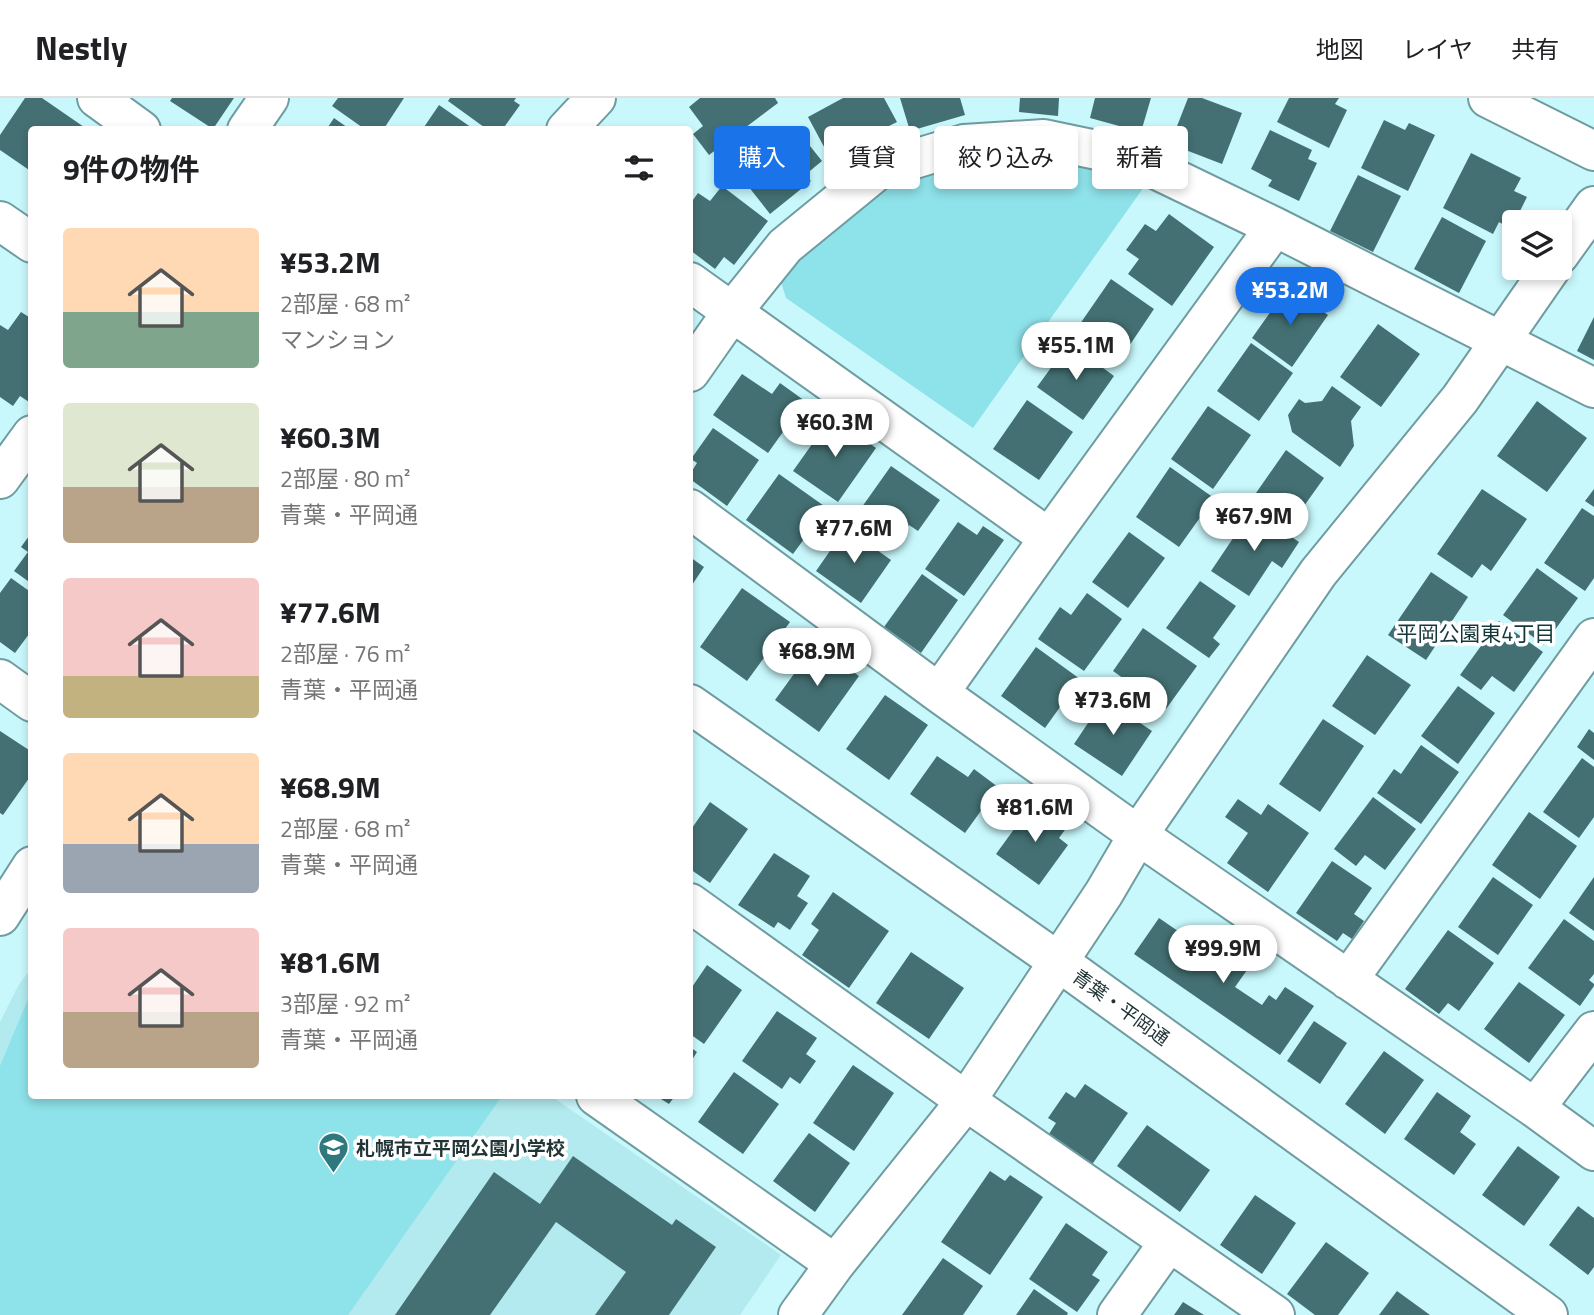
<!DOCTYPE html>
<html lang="ja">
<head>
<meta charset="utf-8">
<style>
  body { margin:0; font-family:"Titillium Web","Noto Sans JP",sans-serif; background:#f2f2f2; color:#202124; height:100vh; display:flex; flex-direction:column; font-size:26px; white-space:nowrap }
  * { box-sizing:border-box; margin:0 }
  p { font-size:23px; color:#757577 }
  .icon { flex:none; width:38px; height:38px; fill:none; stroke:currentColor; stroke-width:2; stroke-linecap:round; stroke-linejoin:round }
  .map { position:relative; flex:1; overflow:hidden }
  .panel { position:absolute; left:28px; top:28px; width:665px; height:973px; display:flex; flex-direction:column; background:#fff; border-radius:7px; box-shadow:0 4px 10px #0003 }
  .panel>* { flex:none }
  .hud { position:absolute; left:714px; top:28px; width:665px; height:63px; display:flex; gap:14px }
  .fabs { position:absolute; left:1502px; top:112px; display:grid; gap:14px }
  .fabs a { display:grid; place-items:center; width:70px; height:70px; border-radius:7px; background:#fff; box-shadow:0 4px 10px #0003; font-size:35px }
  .price { position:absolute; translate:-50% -60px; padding:0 16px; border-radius:24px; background:#fff; color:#222; font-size:23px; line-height:46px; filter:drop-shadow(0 2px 4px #0008) }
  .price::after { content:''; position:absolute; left:50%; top:42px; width:21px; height:16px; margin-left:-10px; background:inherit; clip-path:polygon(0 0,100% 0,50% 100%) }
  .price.current { background:#1a73e8; color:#fff }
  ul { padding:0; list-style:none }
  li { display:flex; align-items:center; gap:21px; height:175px; padding:0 35px }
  li span { display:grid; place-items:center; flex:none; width:196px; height:140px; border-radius:7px; color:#555 }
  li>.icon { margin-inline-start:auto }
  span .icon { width:84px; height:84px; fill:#fffc; stroke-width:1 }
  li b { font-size:30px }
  h2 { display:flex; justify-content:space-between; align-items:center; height:84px; padding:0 35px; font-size:30px }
  .pill { padding:0 24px; border-radius:7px; background:#fff; box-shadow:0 4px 10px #0003; font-size:24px; line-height:63px }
  .pill.current { background:#1a73e8; color:#fff }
  header { display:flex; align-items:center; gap:42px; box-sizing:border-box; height:98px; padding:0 35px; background:#fff; border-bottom:2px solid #e0e0e0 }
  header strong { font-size:33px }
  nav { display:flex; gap:38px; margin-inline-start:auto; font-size:24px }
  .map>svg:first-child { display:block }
  .built { fill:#b2eaef }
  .green { fill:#8ee2e9 }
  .building { fill:#447073 }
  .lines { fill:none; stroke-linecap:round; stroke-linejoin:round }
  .minor-casing { stroke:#6f9ca0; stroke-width:42 }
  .minor { stroke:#fff; stroke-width:38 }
  .labels { text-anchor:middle; stroke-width:7; stroke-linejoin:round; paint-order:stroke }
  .street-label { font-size:19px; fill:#223536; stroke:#fff }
  .poi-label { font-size:19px; font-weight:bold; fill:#223536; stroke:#fff; text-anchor:start }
  .neighbourhood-label { font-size:21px; fill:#143739; stroke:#fff }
</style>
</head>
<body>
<header>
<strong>Nestly</strong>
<nav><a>地図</a><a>レイヤ</a><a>共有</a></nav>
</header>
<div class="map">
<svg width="1594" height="1217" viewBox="0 0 1594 1217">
  <rect width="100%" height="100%" fill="#c8f8fc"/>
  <path class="built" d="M31,870L32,998H551L781,1157L740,1217H0V924L18,888Z"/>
  <path class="green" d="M1024,52L1151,79L973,330L786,200L780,181L800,155L899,77Z
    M31,894L32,998H502L348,1217H0V968Z"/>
  <path class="building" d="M25,0H42L84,29L82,32H32V74L0,52V37Z
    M172,0H234L213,31L170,3Z
    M338,0H404L383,32H366L332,8Z
    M450,0H516L514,3L520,7L502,32H488L448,3Z
    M700,0H775L778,5L709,57L693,36L703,28L689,9Z
    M843,0H884L897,24L887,29L894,41L865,56L858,45L830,60L808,19Z
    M900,0H960L965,17L910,33Z
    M1020,0H1059L1058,18L1019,14Z
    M1095,0H1151L1141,34L1090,20Z
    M1188,0H1202L1242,15L1222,66L1170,46Z
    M1289,0H1339L1335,6L1347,12L1329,50L1277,24Z
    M439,7L475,32H422Z
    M334,20L351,32H326Z
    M1384,22L1405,32L1409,25L1435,37L1408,93L1361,70Z
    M794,28L822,63L805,77L811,83L770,116L737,74Z
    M1270,32L1312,52L1308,61L1317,65L1299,103L1268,88L1272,82L1251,71Z
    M1471,55L1521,80L1514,93L1527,99L1511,131L1499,124L1493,136L1443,110Z
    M1358,77L1401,98L1373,154L1330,133Z
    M722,88L768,123L734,167L724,159L715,171L690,152V106L698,95L710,103Z
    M1169,116L1214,149L1172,208L1128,176L1139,161L1126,152L1145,126L1156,133Z
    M1442,119L1486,143L1459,195L1414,171Z
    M1111,181L1154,211L1117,266L1073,236Z
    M1288,189L1328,217L1292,269L1252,240Z
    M21,214L32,221V306L20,298L13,308L0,299V227L8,232Z
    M1594,219V262L1577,253Z
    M1378,226L1420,256L1381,309L1340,279Z
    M1069,245L1114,278L1083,322L1037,289Z
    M1251,245L1293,275L1259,323L1217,293Z
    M742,276L772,296L780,285L805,303L768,355L713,317Z
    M1332,288L1361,309L1351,323L1354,348L1340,369L1292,334L1288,317L1299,301L1305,305L1322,303Z
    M1027,302L1073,334L1039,382L993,351Z
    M1537,303L1587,340L1547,394L1497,358Z
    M1208,308L1251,337L1213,391L1171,361Z
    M832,318L876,350L838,404L793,373Z
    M713,330L759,362L727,408L690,381V376L697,365L691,361Z
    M1286,352L1324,380L1294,422L1256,395Z
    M891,368L940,402L918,433L909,427L892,451L852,423Z
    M1170,369L1214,400L1179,449L1136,419Z
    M779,376L827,410L793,456L746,422Z
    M1482,391L1527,421L1491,473L1482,466L1472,480L1437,456Z
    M1594,391V409L1585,403Z
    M1582,410L1594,418V480L1585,493L1544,465Z
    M1252,412L1299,444L1282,470L1272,463L1249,498L1211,473Z
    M958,424L977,437L983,428L1004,442L964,498L925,471Z
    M846,430L891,462L861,505L816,473Z
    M32,434V486L14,473L28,454L21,449Z
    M1129,434L1165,460L1128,510L1092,484Z
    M690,459L704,469L690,490Z
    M1537,470L1578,500L1544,547L1503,517Z
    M1431,474L1468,499L1426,562L1388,537Z
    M922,476L958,502L921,555L884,529Z
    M11,480L32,495V532L15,555L0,544V495Z
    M1200,483L1236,508L1213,540L1220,546L1209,560L1166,530Z
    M742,490L790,524L747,583L700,549Z
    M1087,495L1122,521L1084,573L1038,541L1060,509L1071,517Z
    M1499,523L1543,554L1514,594L1492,578L1481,592L1460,577Z
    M1143,530L1197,568L1166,611L1113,573Z
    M815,547L859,578L819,634L775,602Z
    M1036,549L1080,581L1045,630L1001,598Z
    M1367,557L1411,587L1375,637L1332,608Z
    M1458,588L1495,615L1458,666L1421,638Z
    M885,597L928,627L889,682L846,651Z
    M1104,601L1152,633L1122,678L1074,646Z
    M1323,621L1364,648L1320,714L1279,686Z
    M1589,631L1594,635V662L1577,649Z
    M0,633L32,654V676L3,717L0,715Z
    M1421,647L1459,674L1421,726L1377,695L1394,671L1401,676Z
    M937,658L968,679L974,671L998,689L965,735L910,696Z
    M1582,660L1594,669V719L1579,740L1543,714Z
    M1373,699L1416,731L1385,772L1365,757L1356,768L1334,751Z
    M1238,701L1261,717L1268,706L1309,735L1268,794L1227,765L1248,735L1225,719Z
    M710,704L748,731L710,785L690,771V733Z
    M1033,705L1067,729L1059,740L1068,747L1039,787L996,756Z
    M1529,714L1577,748L1540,801L1492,767Z
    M774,755L810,778L797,798L808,805L790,832L778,824L774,830L738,807Z
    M1332,763L1372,790L1354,816L1364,823L1352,841L1343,835L1337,843L1296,815Z
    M1493,779L1533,807L1498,857L1458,829Z
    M1594,779V833L1569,815Z
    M833,794L889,833L849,890L802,857L819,832L811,826Z
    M1159,820L1204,851L1213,839L1252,865L1235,889L1262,907L1269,897L1276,902L1285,889L1314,908L1280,957L1134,856Z
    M1564,821L1594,843V876L1589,882L1594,886V888L1580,908L1528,870Z
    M1448,832L1494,865L1459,913L1448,905L1439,916L1405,891Z
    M911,854L964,890L929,941L876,905Z
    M707,867L742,892L704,946L690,936V892Z
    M1519,884L1565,917L1529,965L1484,931Z
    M777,913L817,940L806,956L816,963L800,986L790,979L782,991L742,963Z
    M1314,923L1347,945L1320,986L1287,963Z
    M690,949L697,954L690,965Z
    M1384,953L1424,982L1385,1036L1345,1006Z
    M853,967L894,995L854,1053L813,1025Z
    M734,974L779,1006L743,1056L698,1024Z
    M1085,986L1128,1015L1091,1068L1047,1039L1056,1025L1048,1020L1066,994L1075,1000Z
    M1437,994L1471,1018L1460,1034L1476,1046L1454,1077L1404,1041Z
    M656,998H675L669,1006Z
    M1147,1027L1210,1072L1180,1114L1117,1068Z
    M809,1035L850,1065L815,1114L773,1083Z
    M1518,1048L1560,1079L1524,1128L1482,1097Z
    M573,1058L672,1127L676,1121L716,1149L669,1217H595L626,1174L556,1124L490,1217H395L494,1074L540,1106Z
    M990,1073L1005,1083L1010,1077L1043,1099L990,1177L941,1144Z
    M1255,1097L1296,1125L1262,1176L1220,1147Z
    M1578,1108L1594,1120V1169L1588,1177L1549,1147Z
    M1066,1125L1108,1154L1092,1177L1100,1182L1077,1214L1029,1181Z
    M1326,1144L1369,1175L1338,1217H1315L1287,1196Z
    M943,1160L983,1188L963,1217H902Z
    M1034,1191L1068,1215L1067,1217H1016Z
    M1397,1193L1430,1217H1379Z
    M1183,1204L1204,1217H1174Z"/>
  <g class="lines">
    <defs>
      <path id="minor" d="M97,0L141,32
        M1488,0L1594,53
        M247,32L269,0
        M566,32L596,0
        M0,123L32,145
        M1559,157L1594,108
        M690,184L1049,440
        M690,274L732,214L785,148L878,72L964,46L1044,41L1130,59L1275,129L1594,290
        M0,381L32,337
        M690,411L939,595L1138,737L1535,1010L1594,1053
        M0,581L32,604
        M939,595L1049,440L1275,129
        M690,606L1059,864L1548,1217
        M690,805L966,1003L1275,1217
        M0,818L32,768
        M1348,882L1594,540
        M596,998L835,1166
        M1535,1010L1594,933
        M798,1217L835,1166L966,1003L1104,795L1138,737L1318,475L1460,301L1551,170
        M1117,1217L1169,1144"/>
    </defs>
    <use href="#minor" class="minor-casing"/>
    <use href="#minor" class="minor"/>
  </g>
  <defs>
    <symbol id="school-pin" viewBox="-11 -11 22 30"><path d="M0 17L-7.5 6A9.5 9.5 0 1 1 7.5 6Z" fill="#2f787e" stroke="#fff"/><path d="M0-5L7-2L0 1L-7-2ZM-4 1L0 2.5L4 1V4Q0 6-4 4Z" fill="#fff"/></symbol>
  </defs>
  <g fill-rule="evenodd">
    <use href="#school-pin" x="316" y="1032" width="35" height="47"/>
  </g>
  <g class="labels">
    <g class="street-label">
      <text transform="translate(1121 909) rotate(36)" y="7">青葉・平岡通</text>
    </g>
    <g class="poi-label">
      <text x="356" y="1057">札幌市立平岡公園小学校</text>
    </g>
    <g class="neighbourhood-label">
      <text x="1476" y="543">平岡公園東4丁目</text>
    </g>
  </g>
</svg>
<div class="fabs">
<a><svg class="icon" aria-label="layers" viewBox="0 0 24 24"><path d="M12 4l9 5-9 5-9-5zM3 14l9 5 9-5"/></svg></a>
</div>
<b class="price current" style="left:1290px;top:229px">¥53.2M</b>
<b class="price" style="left:1076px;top:284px">¥55.1M</b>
<b class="price" style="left:835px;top:361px">¥60.3M</b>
<b class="price" style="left:1254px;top:455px">¥67.9M</b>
<b class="price" style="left:854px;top:467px">¥77.6M</b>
<b class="price" style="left:817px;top:590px">¥68.9M</b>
<b class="price" style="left:1113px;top:639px">¥73.6M</b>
<b class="price" style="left:1035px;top:746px">¥81.6M</b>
<b class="price" style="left:1223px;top:887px">¥99.9M</b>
<div class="hud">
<a class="pill current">購入</a>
<a class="pill">賃貸</a>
<a class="pill">絞り込み</a>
<a class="pill">新着</a>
</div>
<section class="panel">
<h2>9件の物件<svg class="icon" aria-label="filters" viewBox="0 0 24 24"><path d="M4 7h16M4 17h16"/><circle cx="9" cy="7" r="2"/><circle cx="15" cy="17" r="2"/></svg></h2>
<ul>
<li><span style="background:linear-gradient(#ffd9b3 60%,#7fa58c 0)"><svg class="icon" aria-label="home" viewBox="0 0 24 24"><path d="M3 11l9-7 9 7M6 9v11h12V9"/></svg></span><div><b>¥53.2M</b><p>2部屋 · 68 m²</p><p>マンション</p></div></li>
<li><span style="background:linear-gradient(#dfe7d0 60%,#b9a48a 0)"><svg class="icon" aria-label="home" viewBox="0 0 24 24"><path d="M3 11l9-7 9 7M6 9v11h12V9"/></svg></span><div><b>¥60.3M</b><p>2部屋 · 80 m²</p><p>青葉・平岡通</p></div></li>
<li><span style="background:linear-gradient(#f6c9c9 70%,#c2b280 0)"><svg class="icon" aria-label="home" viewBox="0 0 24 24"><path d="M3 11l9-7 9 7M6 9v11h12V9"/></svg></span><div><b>¥77.6M</b><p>2部屋 · 76 m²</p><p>青葉・平岡通</p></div></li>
<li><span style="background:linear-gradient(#ffd9b3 65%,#9aa5b1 0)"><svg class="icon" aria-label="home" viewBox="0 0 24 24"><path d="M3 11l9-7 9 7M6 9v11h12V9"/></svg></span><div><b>¥68.9M</b><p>2部屋 · 68 m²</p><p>青葉・平岡通</p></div></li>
<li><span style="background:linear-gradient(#f6c9c9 60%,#b9a48a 0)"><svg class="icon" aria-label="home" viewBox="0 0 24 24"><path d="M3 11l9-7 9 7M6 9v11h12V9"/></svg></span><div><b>¥81.6M</b><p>3部屋 · 92 m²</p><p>青葉・平岡通</p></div></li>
</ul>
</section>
</div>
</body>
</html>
